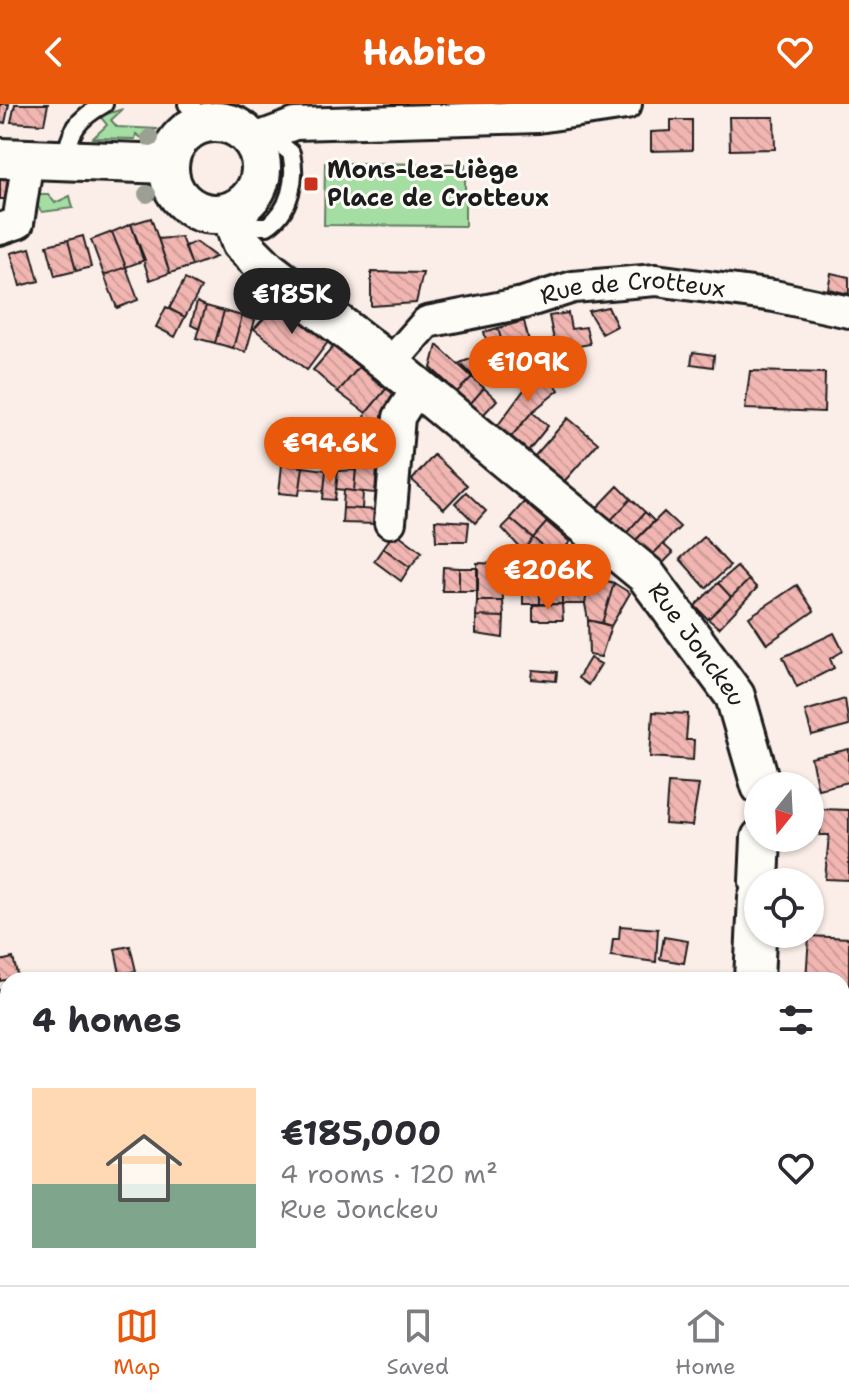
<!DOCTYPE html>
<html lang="en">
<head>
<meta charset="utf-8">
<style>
  body { margin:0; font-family:"Shantell Sans",sans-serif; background:#f2f2f3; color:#2b2b33; height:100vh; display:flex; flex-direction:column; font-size:30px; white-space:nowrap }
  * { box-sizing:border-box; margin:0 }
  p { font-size:26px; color:#7c7c81 }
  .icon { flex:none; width:44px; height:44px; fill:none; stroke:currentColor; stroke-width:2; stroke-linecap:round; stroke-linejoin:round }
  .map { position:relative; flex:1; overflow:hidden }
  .drawer { position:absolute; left:0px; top:868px; width:850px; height:314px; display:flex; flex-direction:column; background:#fff; border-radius:24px 24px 0 0; box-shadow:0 2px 6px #0004 }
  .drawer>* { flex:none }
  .needle { width:52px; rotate:198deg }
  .buttons { position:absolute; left:744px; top:668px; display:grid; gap:16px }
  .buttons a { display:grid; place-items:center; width:80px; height:80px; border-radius:50%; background:#fff; box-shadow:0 2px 6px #0004; font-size:40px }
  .price { position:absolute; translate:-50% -68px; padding:0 18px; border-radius:28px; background:#ea580c; color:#fff; font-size:26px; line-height:52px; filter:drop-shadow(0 2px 4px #0008) }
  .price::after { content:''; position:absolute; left:50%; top:48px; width:24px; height:18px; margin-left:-12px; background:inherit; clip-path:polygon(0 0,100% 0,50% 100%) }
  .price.current { background:#222; color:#fff }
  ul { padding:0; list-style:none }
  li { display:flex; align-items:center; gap:24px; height:200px; padding:0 32px }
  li+li { border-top:2px solid #e1e1e2 }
  li span { display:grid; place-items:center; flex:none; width:224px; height:160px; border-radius:0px; color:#555 }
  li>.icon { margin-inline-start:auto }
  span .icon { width:96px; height:96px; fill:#fffc; stroke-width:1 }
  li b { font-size:34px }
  h2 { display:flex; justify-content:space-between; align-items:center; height:96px; padding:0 32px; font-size:34px }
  header { display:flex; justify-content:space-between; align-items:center; height:104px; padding:0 32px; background:#ea580c; color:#fff; font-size:36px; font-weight:700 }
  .dock { display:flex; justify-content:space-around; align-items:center; height:112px; border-top:2px solid #e1e1e2; background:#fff; font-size:22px; color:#7c7c81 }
  .dock a { display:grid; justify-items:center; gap:4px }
  .dock .current { color:#ea580c }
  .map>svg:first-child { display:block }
  .grass { fill:#a5dea3; stroke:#607d60; stroke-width:2 }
  .building { fill:url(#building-back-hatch); stroke:#1c1c1c; stroke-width:2 }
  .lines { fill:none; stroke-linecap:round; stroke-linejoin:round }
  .service-casing { stroke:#1c1c1c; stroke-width:22 }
  .minor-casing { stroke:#1c1c1c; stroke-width:36 }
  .tertiary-casing { stroke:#1c1c1c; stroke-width:44 }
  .service { stroke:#fdfcf7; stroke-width:16 }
  .minor { stroke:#fdfcf7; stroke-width:30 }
  .tertiary { stroke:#fdfcf7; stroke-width:38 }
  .tree { fill:#9ba092 }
  .poi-dot { fill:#c8321e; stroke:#fdfcf7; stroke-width:3 }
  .labels { text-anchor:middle; stroke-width:6; stroke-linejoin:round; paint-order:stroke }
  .poi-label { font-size:24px; font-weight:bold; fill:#1c1c1c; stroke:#fdfcf7; text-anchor:start }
  .street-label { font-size:24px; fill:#1c1c1c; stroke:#fdfcf7 }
</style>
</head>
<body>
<header><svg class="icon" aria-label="back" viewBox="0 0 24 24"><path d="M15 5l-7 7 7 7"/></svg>Habito<svg class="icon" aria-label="heart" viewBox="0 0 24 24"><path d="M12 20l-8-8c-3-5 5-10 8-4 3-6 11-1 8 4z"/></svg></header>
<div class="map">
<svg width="849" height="1181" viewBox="0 0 849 1181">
  <defs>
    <pattern id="building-back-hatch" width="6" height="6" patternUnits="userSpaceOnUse" patternTransform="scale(2)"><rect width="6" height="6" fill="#f2b6b2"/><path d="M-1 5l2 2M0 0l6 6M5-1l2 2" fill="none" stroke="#cf9c98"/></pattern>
  </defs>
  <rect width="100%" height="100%" fill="#fbeee9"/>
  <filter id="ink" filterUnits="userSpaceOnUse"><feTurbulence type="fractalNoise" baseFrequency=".0125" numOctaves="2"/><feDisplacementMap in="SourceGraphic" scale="16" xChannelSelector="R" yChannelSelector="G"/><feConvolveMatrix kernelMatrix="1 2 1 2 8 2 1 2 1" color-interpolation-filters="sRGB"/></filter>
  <g filter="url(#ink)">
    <path class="grass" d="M123,5L111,16L117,23L158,25L145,28L143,35L136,30L135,35L93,34L107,21L100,12Z
      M325,59L465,60V122L324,121Z
      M37,90H48L55,99L70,92L73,104L42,108L35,99Z"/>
    <path class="building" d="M0,0H9L5,19L0,18Z
      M15,0H48L44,20L11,18Z
      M729,13H774L775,45L730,46Z
      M671,16H692V46L651,47V28L671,27Z
      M0,73L8,74L6,95H0Z
      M151,114L170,169L150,176L131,120Z
      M131,120L145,156L126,163L112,128Z
      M112,128L126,163L104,171L91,136Z
      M83,132L91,163L76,167L68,136Z
      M181,133L192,162L170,169L158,135Z
      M68,136L76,167L55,172L47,141Z
      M196,138L216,153L192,162L185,142Z
      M30,144L39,177L20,182L11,149Z
      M126,163L138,196L117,204L104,171Z
      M371,168L423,169L416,199L371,202Z
      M831,169L849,173V190L828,185Z
      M185,175L201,184L185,213L169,205Z
      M197,198L206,202L199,225L191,221Z
      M277,200L328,238L307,266L254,225Z
      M206,202L224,207L215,239L196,234Z
      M166,203L185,213L175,233L156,223Z
      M608,203L617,222L602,230L588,207Z
      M224,207L242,212L233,244L215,239Z
      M568,209L571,225L586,223L590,240L556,246L549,212Z
      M242,212L255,216L246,248L233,244Z
      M524,217L532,251L507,257L498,224Z
      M498,224L507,257L493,261L484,228Z
      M437,241L472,273L457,288L431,264Z
      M334,242L359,263L338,288L313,266Z
      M693,248L714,251L713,263L691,260Z
      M486,249L492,266L473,272L460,259Z
      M532,251L536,264L510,271L507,257Z
      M359,263L386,285L366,309L338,288Z
      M750,267L825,269L824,308L745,305Z
      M546,268L559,286L532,308L510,334L496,324L524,286Z
      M472,273L484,284L470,300L457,288Z
      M484,284L497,296L483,311L470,300Z
      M386,285L396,288L385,349L359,346L366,309Z
      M532,308L548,322L527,348L510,334Z
      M568,314L598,339L562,380L533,354Z
      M434,351L467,381L444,405L412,376Z
      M282,361L303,363L299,391L279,389Z
      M303,363L326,366L324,387L300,385Z
      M356,363L377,365L375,389L354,387Z
      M377,365L386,366L383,390L375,389Z
      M326,366L338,367L335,396L323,395Z
      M356,366L354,387L336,385L338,367Z
      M618,382L631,395L608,419L594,407Z
      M344,386L363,388L362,405L343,404Z
      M466,388L486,407L475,419L455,399Z
      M631,395L645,408L623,433L608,419Z
      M524,398L547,418L533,434L510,414Z
      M343,404L379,406L378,420L342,419Z
      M645,408L654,417L632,440L623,433Z
      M664,408L680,423L648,455L632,440Z
      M511,415L533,434L523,447L502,424Z
      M435,416L469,418L467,437H436Z
      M547,418L570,438L557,454L533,434Z
      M395,428L422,448L410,463L383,444Z
      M704,433L730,462L706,484L680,455Z
      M533,434L557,454L546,466L523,447Z
      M663,440L673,449L657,465L648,455Z
      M383,444L410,463L401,477L374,457Z
      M477,459L502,460L503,497H477Z
      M443,463L459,464V487H442Z
      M737,463L749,476L731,493L718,479Z
      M459,464H478V487H459Z
      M590,472L614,479L602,519L588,516L585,500Z
      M523,474H540V500H523Z
      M540,474H562V500H540Z
      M562,474H589L585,500H562Z
      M749,476L757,484L719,524L708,515Z
      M614,479L630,489L611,522L602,519Z
      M718,479L731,493L708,515L695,502Z
      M797,481L814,507L767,540L749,513Z
      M477,497H503L504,513L476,512Z
      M562,500L563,516H533V501Z
      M476,512L504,513L503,534L476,530Z
      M588,516L611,522L601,553L589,551Z
      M834,529L843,547L830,555L834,564L797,583L783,553Z
      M590,554L601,560L588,581L578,574Z
      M533,566L557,568L556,577L532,575Z
      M845,595L849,622L812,632L805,607Z
      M653,608L688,610L686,636H694L693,656L650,653Z
      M849,645V678L818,685L811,654Z
      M668,679L699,681L692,722L665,720Z
      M821,705L849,706V776L825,775L829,731H820Z
      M620,822L658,825L656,858L611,852L613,835H619Z
      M809,832L849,834V883L842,882V876H806Z
      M664,833L688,837L684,859L660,855Z
      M130,842L136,867L120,870L115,845Z
      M13,854L18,873L0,877V857Z
      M8,884V902L0,904V886Z
      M842,907L849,908V940L842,939Z
      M842,1083L848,1105L842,1107Z
      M848,1105L849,1134L842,1136V1107Z
      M188,1174H208L209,1181H189Z"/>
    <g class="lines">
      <defs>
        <path id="service" d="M187,0L209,18
          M66,57C68,27 79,14 104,0
          M236,112L257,122H267C290,108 297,74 291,49L280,40L262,36"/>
        <g id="minor">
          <path d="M252,36L295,20L538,13L626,0"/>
          <path d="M0,125L18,119L28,55"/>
          <path id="s1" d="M390,260L427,218L523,199L573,183L656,176L774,192L849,208"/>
          <path d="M390,418L399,313L418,283"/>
          <path d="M306,1174L308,1181"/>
        </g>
        <g id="tertiary">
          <circle cx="215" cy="64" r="46"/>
          <path d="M0,54L169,60"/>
          <path id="s2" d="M231,109L241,139L268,166L390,260L646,471L735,592L761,682"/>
          <path d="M759,778L761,734"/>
          <path d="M754,876L758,794"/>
          <path d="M750,1174V1181"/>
        </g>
      </defs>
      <use href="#service" class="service-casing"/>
      <use href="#minor" class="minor-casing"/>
      <use href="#tertiary" class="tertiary-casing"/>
      <use href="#service" class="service"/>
      <use href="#minor" class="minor"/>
      <use href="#tertiary" class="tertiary"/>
    </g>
    <g class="tree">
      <circle cx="150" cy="34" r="9"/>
      <circle cx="147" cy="90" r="9"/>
    </g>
  </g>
  <rect class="poi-dot" x="303" y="72" width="16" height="16" rx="4"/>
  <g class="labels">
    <g class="poi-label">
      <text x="327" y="74">Mons-lez-Liège<tspan x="327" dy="28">Place de Crotteux</tspan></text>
    </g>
    <g class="street-label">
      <text dy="8" stroke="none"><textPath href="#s1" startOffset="266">Rue de Crotteux</textPath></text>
      <text dy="8" stroke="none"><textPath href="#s2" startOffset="642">Rue Jonckeu</textPath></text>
    </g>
  </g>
</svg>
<div class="buttons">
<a><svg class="needle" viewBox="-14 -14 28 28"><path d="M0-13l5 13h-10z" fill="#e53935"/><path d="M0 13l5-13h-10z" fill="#7c7c81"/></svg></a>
<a><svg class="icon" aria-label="locate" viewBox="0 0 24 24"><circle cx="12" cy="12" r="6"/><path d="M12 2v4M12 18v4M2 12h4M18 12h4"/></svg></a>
</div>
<b class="price current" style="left:292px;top:232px">€185K</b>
<b class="price" style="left:528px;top:300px">€109K</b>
<b class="price" style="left:330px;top:381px">€94.6K</b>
<b class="price" style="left:548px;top:508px">€206K</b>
<section class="drawer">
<h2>4 homes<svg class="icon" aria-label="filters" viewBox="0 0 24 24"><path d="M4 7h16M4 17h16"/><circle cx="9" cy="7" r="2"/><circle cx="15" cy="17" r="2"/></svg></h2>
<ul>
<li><span style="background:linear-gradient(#ffd9b3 60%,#7fa58c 0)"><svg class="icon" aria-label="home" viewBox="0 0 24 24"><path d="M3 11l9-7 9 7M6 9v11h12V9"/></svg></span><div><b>€185,000</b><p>4 rooms · 120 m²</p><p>Rue Jonckeu</p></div><svg class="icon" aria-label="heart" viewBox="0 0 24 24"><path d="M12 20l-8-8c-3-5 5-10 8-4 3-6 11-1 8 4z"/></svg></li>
</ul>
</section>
</div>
<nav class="dock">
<a class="current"><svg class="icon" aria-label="map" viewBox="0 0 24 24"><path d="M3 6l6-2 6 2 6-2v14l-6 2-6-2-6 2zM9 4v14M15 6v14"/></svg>Map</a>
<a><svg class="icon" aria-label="saved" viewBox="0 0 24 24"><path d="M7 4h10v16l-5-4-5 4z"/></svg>Saved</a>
<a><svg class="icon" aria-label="home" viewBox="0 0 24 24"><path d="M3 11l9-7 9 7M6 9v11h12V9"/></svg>Home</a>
</nav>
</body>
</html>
